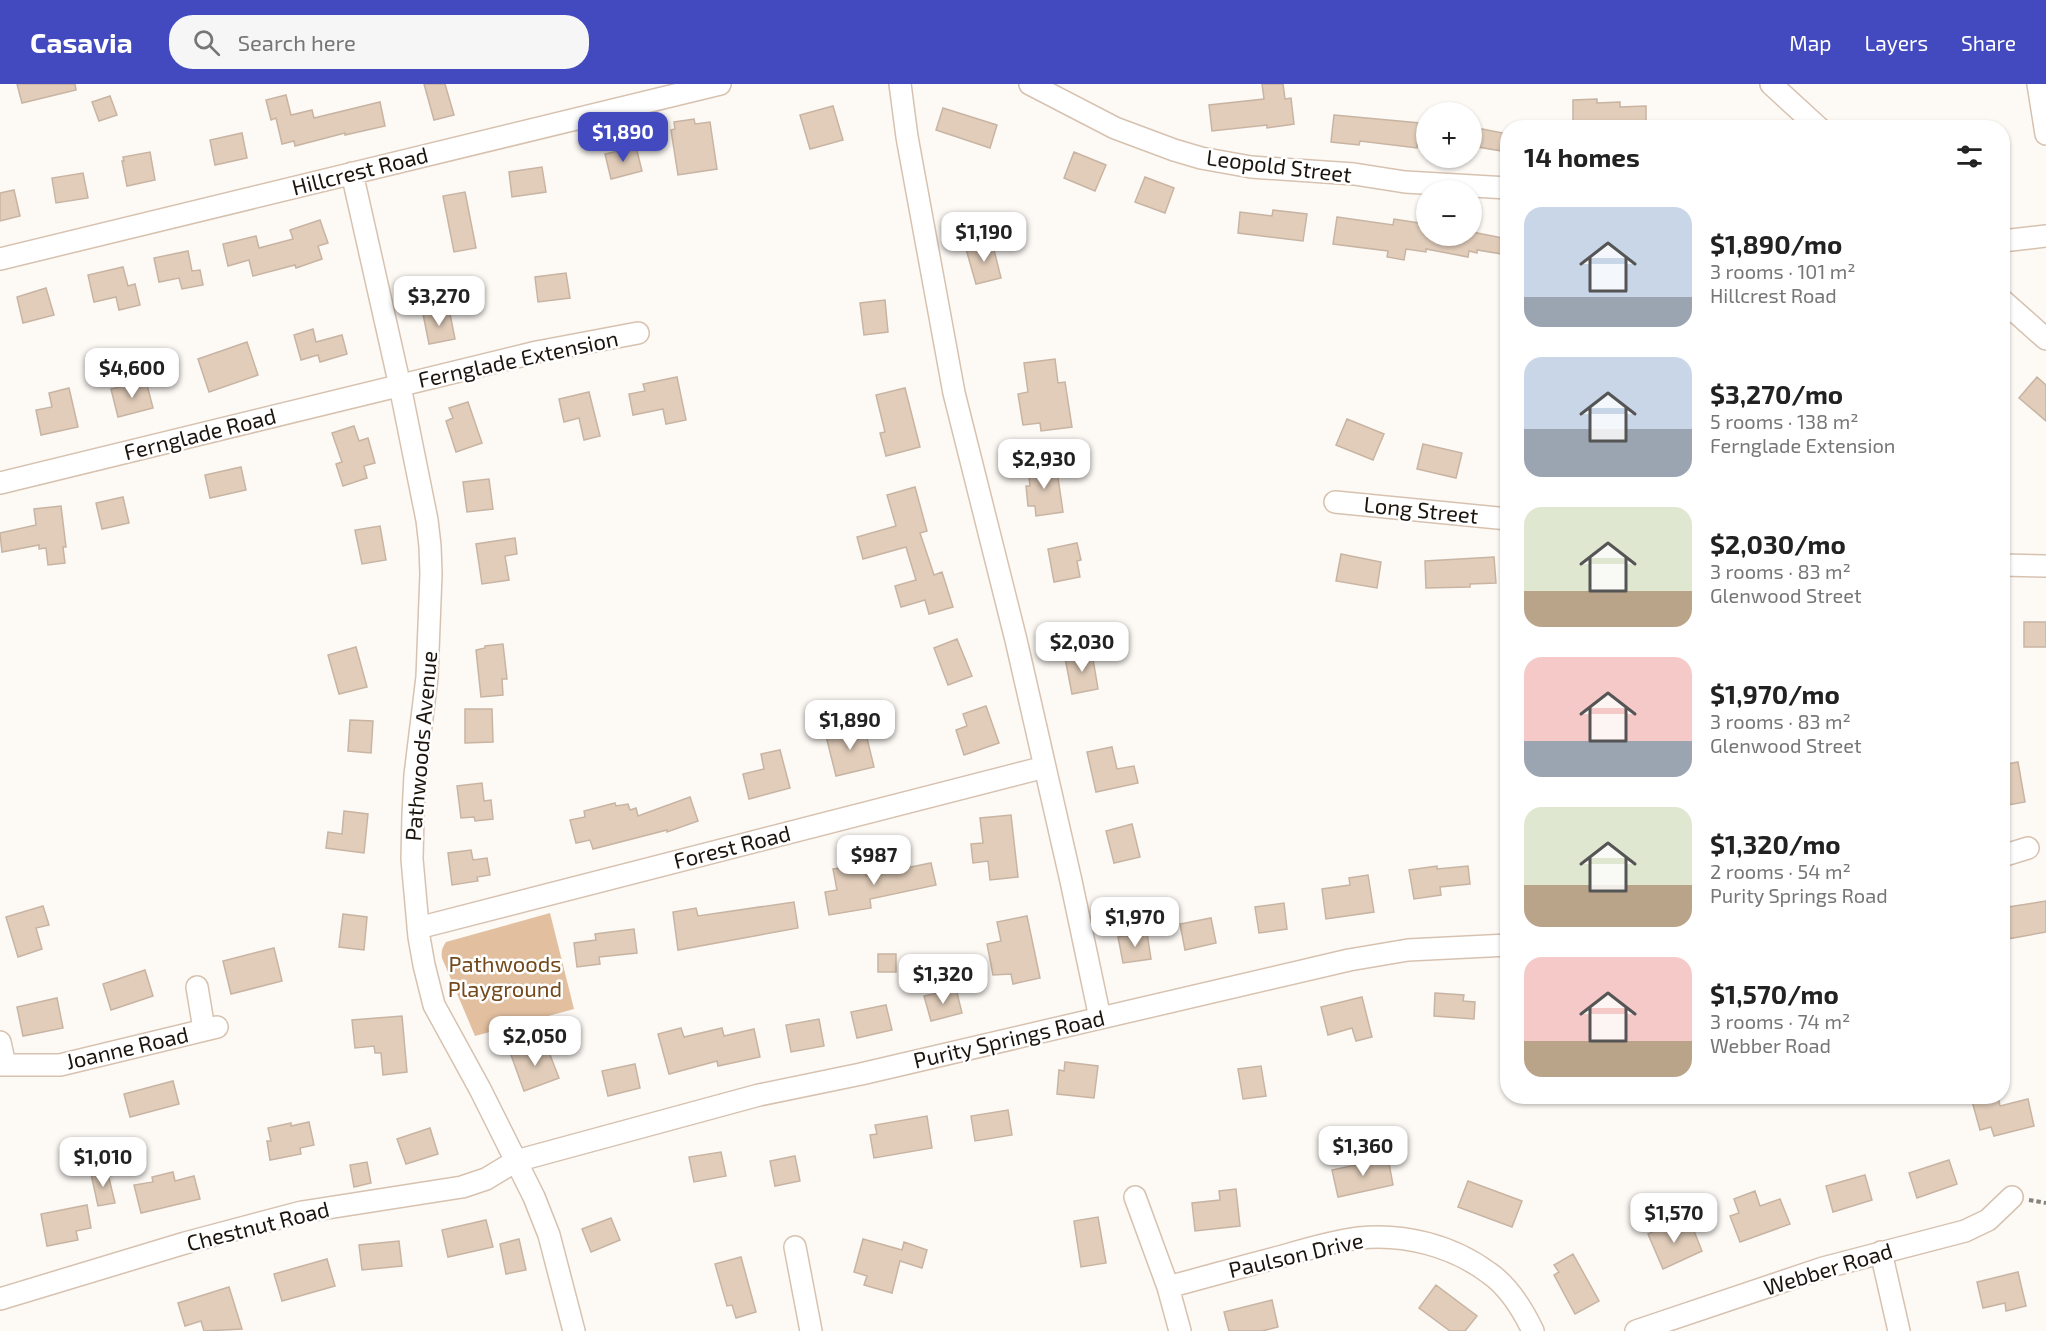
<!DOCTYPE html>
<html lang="en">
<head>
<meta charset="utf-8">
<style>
  body { margin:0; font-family:"Exo 2",sans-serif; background:#f6f6f6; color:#222; height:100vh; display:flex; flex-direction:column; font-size:22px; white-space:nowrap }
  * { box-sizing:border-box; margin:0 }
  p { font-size:20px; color:#767676 }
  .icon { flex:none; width:33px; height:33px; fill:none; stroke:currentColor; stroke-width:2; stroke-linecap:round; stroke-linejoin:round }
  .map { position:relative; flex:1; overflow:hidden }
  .panel { position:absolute; left:1500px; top:36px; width:510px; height:984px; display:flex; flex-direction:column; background:#fff; border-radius:24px; box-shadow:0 2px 4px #0004 }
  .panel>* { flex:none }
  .fabs { position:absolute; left:1416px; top:18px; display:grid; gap:12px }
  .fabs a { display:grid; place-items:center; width:66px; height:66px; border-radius:50%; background:#fff; box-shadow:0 2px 4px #0004; font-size:30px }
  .price { position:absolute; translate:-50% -51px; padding:0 14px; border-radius:12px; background:#fff; color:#222; font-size:20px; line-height:39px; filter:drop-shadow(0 2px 3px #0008) }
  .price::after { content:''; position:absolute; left:50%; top:36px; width:18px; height:14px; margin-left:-9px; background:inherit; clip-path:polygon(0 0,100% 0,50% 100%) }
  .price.on { background:#434abf; color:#fff }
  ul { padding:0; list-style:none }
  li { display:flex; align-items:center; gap:18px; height:150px; padding:0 24px }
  li span { display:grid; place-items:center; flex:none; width:168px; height:120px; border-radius:18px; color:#555 }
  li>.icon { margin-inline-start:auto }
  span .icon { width:72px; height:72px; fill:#fffc; stroke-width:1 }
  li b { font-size:26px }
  h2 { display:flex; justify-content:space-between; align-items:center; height:72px; padding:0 24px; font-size:26px }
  header { display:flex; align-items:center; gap:36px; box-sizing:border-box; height:84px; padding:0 30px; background:#434abf; color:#fff }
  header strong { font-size:28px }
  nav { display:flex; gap:33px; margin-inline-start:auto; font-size:21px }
  .search { width:420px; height:54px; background:#f6f6f6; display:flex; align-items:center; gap:15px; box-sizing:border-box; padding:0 21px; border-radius:24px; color:#767676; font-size:22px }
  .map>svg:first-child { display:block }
  .green { fill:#e1bf9f }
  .building { fill:#e1cdba; stroke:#c8b4a2; stroke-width:1.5 }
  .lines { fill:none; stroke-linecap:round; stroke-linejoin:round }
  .street-casing { stroke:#d7c2b0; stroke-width:24 }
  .path { stroke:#89837e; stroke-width:4; stroke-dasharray:4.5 3; stroke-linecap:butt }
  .street { stroke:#fff; stroke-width:21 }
  .labels { text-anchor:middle; stroke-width:5; stroke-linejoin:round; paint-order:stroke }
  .street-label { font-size:22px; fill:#1c150e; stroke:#fff }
  .park-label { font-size:22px; fill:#73491b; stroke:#fff }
</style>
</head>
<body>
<header>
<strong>Casavia</strong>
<div class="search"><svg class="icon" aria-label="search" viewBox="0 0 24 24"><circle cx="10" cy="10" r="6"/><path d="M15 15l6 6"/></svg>Search here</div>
<nav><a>Map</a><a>Layers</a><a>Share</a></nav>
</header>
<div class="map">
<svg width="2046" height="1247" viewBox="0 0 2046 1247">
  <rect width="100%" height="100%" fill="#fdf9f5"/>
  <path class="green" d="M550,829L574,925L475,952L442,874C441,867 442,864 446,858Z"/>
  <path class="building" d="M17,0H75L76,6L22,19Z
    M424,0H445L454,31L434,36Z
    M1262,0H1283L1285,15L1291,14L1294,40L1267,44V41L1212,47L1209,21L1264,15Z
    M286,11L291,31L312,26L314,34L380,18L385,42L345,51V49L295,62L294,57L282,60L276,34L271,36L266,16Z
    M110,12L117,31L99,37L92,18Z
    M1597,15V19L1620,18V23L1646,22V44H1610V37L1573,38V16Z
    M833,22L843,56L810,65L800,31Z
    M943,24L997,41L990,64L936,46Z
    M1334,31L1420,39L1417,64L1360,57L1359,61L1331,58Z
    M694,35L695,40L710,38L717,85L678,91L671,46L675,45L674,38Z
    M1472,43L1508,50V68L1472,62Z
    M242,49L247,74L215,81L210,56Z
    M636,63L642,87L611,95L605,70Z
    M150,68L155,96L127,102L122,77H124L123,73Z
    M1074,68L1106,81L1095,107L1064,94Z
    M542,83L546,108L512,113L509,88Z
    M83,89L88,114L56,119L52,94Z
    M1145,93L1174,104L1165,129L1135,118Z
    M14,106L20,132L0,137V109Z
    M465,108L476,164L454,168L443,112Z
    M1273,126L1307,130L1303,157L1238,149L1240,128L1272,132Z
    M1337,133L1393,141L1394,135L1419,139V143L1426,145V152H1472V148L1508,155V171L1477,166V169L1469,167L1468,173L1426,165V168L1406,165L1404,176L1387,173L1388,167L1333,160Z
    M320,136L328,159L318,162L322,175L296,184L295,181L253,192L249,176L228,182L223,160L256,152L259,164L293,155L290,146Z
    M992,158L1001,194L976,200L966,165Z
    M188,167L192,187L200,186L203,201L182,205L179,194L159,198L154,174Z
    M123,183L128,202L135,200L140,221L119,226L116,213L94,218L88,191Z
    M566,189L570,214L538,218L535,193Z
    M46,204L54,231L23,239L17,213Z
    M885,216L888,248L864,251L860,219Z
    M449,225L455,255L429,260L423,230Z
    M313,245L316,258L342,251L347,270L320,278L318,271L301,276L294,251Z
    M247,258L258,291L209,308L198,275Z
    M1055,275L1058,299L1065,298L1072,343L1041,347L1040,339L1023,341L1018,310L1028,308L1024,279Z
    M677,293L686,336L666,340L663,325L633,331L629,310L645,307L643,300Z
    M2037,293L2046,301V337L2019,314Z
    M146,297L153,324L118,333L111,305Z
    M69,304L78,343L41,351L36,326L52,323L49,309Z
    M905,304L920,363L886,372L880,349L885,348L876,311Z
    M589,308L600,352L584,356L579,334L564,338L559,315Z
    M468,318L482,359L456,368L446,337L453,334L449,324Z
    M1347,335L1384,350L1373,376L1336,361Z
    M354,342L359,357L368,354L375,379L364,382L367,394L343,402L336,380L342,378L332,349Z
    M1423,360L1462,369L1456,394L1417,385Z
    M1056,380L1063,428L1036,432L1035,422H1028L1026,402H1030L1028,384Z
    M241,383L246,406L210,414L205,391Z
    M489,395L493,425L467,428L463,398Z
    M915,403L927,447L920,449L934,491L942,488L953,523L929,530L925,516L901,523L895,502L916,496L906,463L863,475L857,453L896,442L887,411Z
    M123,413L129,439L102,445L96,419Z
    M61,422L66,463H63L65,479L48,481L46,464L39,465V461L2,468L0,449L36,441L34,425Z
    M380,442L386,476L362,480L355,446Z
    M515,454L517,470L505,472L509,496L482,500L476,460Z
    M1077,459L1081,476L1077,477L1080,493L1054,498L1048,465Z
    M1341,470L1381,478L1377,504L1336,497Z
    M1494,473L1496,499L1470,500V503L1426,504L1425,477Z
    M2024,538H2046V563H2024Z
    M957,555L972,592L948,601L934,564Z
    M503,560L507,595H502L503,611L481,613L476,566L485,564V562Z
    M356,563L367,603L339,610L328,571Z
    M1092,569L1098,605L1072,610L1065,574Z
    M986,622L999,659L964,671L956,646L967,642L963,630Z
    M465,625H492L493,658L465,659Z
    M350,636L373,637L371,669L348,667Z
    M864,642L874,683L836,692L826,652Z
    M1112,663L1117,685L1134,682L1138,699L1096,708L1087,668Z
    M780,666L790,704L749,715L743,690L764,685L761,670Z
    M2018,678L2025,718L2002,722V681Z
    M482,699L484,717L491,716L493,735L475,737L474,733L461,734L457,702Z
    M690,713L698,737L667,748V746L593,765L590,756L576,759L570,736L585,733L584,727L615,719L616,722L628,720L630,726L636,724L638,732Z
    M344,727L368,730L364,769L326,764L328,748L342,750Z
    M1011,731L1018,793L990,796L988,777L973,779L971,760L983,759L980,734Z
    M1132,740L1140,773L1114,779L1106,747Z
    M471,766L473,776L487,774L490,791L477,793L478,797L452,801L448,769Z
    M931,779L936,801L870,815L871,824L829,831L825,808L837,806L833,785L865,781L866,792Z
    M1437,782V785L1468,782L1470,800L1440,803L1441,811L1414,815L1409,786Z
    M1368,791L1374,828L1326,835L1322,805L1350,801L1349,794Z
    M2046,817V848L2002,856V824Z
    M794,818L798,844L678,866L673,828L696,824L698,832Z
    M1284,819L1287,845L1259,849L1255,823Z
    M43,822L49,841L36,844L42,865L18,873L6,833Z
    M343,830L367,833L364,866L339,863Z
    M1027,832L1040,894L1013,900L1011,890L993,891L987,860L1001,857L997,838Z
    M1211,834L1216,859L1185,866L1180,840Z
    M634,845L637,869L599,873L600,880L577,883L574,859L596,856L595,850Z
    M1147,849L1151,875L1123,879L1118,853Z
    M274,864L282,897L231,910L223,877Z
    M878,870H896V888H878Z
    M145,886L153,912L111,926L103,900Z
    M956,905L962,929L931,937L924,912Z
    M1435,909L1464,911L1463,917L1475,918L1474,935L1434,932Z
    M1362,913L1372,953L1356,957L1352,944L1328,951L1321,923Z
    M57,914L63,944L23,952L17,923Z
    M886,921L892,946L857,954L851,928Z
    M402,932L407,988L383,991L381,969H375L374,962L355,964L352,936Z
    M819,935L824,962L791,968L786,941Z
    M681,944L684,953L722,944L724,952L754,945L760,973L718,982L717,977L669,990L658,950Z
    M545,958L559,994L524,1007L511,971Z
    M1065,978L1098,982L1094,1014L1057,1010L1059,986L1064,987Z
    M635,980L640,1004L608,1012L602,987Z
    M1261,982L1266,1012L1243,1015L1238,985Z
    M173,997L179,1020L130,1033L124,1010Z
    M1991,1012H1998L2000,1022L2028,1015L2034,1042L1994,1052L1991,1043L1980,1046L1972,1017Z
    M1008,1026L1012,1051L975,1057L971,1032Z
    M927,1032L932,1064L874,1074L870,1051L877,1050L875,1041Z
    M309,1038L314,1061L300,1064L301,1070L270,1076L267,1057H271L268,1044L291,1039V1042Z
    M430,1044L438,1070L406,1080L397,1055Z
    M721,1068L726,1092L694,1098L689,1073Z
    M795,1072L800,1097L775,1102L770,1077Z
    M1388,1074L1393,1101L1338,1113L1332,1086Z
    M1949,1076L1957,1100L1917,1114L1909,1089Z
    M367,1078L371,1099L354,1103L350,1081Z
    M107,1086L115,1119L98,1122L91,1090Z
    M173,1088L175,1097L194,1092L200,1115L141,1129L134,1101L153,1098L152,1093Z
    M1865,1091L1872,1116L1833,1128L1826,1102Z
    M1468,1097L1522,1117L1512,1143L1458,1123Z
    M1236,1105L1240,1142L1195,1147L1192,1119L1220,1116L1219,1107Z
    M1755,1107L1760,1122L1780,1115L1790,1140L1740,1158L1730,1132L1739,1129L1734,1115Z
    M87,1121L91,1144L76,1147L78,1156L47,1162L41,1130Z
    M1098,1133L1106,1179L1081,1183L1074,1137Z
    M611,1134L620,1156L591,1168L582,1145Z
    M1679,1135L1683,1146L1692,1142L1702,1167L1663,1185L1648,1150Z
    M486,1136L493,1163L448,1173L442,1146Z
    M519,1155L526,1186L506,1190L500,1160Z
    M863,1155L902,1166L904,1158L927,1166L922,1184L900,1177L892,1209L864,1201L867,1192L854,1188Z
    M399,1157L402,1182L362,1186L359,1161Z
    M1573,1170L1599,1217L1575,1230L1554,1191L1559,1188L1554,1181Z
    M741,1173L756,1228L736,1234L732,1221L727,1222L715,1180Z
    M327,1175L335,1202L282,1217L274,1190Z
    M2018,1188L2026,1222L2006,1227L2005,1219L1983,1224L1977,1198Z
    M1436,1201L1477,1232L1465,1247H1450L1419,1224Z
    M229,1203L242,1245L204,1247L201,1237L185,1242L178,1219Z
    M1272,1216L1278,1243L1262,1247H1229L1224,1228Z"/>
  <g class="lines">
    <defs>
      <path id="street" d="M900,0L907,53L954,309L1016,556L1071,797L1100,934
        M1030,0L1115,44L1174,66L1201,74L1251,83L1354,90L1405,98L1508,104
        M1771,0L1819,44
        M2038,0L2046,50
        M352,89L400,302L427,436L430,462L431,490L427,593L415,691L413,731L412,775L419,853L424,881L434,921L480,1005L534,1113L549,1151L574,1247
        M2002,157L2046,152
        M0,175L720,0
        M2002,216L2046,255
        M0,399L537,268L638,249
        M1335,418L1508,435
        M2002,481L2046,482
        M2002,772L2028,764
        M418,844L1045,683
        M197,903L204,945
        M0,958L3,972L1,980
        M0,981H60L217,943
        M1135,1113L1168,1203L1180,1247
        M795,1163L811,1247
        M1881,1168L1899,1247
        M1168,1203C1206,1193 1244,1182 1283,1172C1307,1165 1334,1157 1359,1154C1404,1149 1453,1162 1489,1189C1508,1202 1523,1226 1533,1247
        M0,1215L185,1159L302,1128L462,1103L486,1095L516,1077L759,1011L861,990L1349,876L1408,866L1508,861
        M1636,1247L1823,1184L1965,1147L1988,1136L2012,1113"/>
    </defs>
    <use href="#street" class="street-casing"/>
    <path class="path" d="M2029,1116L2046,1119"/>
    <use href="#street" class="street"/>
  </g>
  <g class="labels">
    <g class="street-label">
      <text transform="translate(1279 82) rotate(7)" y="8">Leopold Street</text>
      <text transform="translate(360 87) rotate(-14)" y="8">Hillcrest Road</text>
      <text transform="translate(518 275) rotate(-12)" y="8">Fernglade Extension</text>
      <text transform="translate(200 350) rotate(-14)" y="8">Fernglade Road</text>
      <text transform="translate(1421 426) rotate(6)" y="8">Long Street</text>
      <text transform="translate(421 662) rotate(-85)" y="8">Pathwoods Avenue</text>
      <text transform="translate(732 763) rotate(-14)" y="8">Forest Road</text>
      <text transform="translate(1009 955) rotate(-13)" y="8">Purity Springs Road</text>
      <text transform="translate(127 964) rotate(-13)" y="8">Joanne Road</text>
      <text transform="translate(258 1142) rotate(-14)" y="8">Chestnut Road</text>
      <text transform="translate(1296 1171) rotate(-13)" y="8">Paulson Drive</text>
      <text transform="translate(1828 1185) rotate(-17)" y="8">Webber Road</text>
    </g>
    <g class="park-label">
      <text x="505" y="888">Pathwoods<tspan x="505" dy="25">Playground</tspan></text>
    </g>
  </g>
</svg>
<div class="fabs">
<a>+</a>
<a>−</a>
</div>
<b class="price on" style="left:623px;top:79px">$1,890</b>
<b class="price" style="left:984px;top:179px">$1,190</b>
<b class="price" style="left:439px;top:243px">$3,270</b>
<b class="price" style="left:132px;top:315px">$4,600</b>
<b class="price" style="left:1044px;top:406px">$2,930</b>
<b class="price" style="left:1082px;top:589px">$2,030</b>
<b class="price" style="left:850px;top:667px">$1,890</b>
<b class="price" style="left:874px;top:802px">$987</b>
<b class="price" style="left:1135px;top:864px">$1,970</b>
<b class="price" style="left:943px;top:921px">$1,320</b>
<b class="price" style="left:535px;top:983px">$2,050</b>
<b class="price" style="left:1363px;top:1093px">$1,360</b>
<b class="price" style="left:103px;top:1104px">$1,010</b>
<b class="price" style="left:1674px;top:1160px">$1,570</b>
<section class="panel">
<h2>14 homes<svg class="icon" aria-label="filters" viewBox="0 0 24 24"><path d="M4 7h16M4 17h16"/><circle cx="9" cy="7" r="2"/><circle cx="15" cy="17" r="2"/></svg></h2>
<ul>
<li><span style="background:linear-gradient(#c9d6e8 75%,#9aa5b1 0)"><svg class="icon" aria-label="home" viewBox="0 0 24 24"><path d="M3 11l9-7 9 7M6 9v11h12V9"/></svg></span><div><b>$1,890/mo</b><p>3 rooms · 101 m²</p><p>Hillcrest Road</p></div></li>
<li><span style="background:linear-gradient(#c9d6e8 60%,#9aa5b1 0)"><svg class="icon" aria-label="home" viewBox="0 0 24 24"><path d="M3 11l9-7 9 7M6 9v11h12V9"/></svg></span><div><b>$3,270/mo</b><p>5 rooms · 138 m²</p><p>Fernglade Extension</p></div></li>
<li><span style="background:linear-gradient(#dfe7d0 70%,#b9a48a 0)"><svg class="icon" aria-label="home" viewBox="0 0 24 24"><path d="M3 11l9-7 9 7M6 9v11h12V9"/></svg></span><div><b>$2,030/mo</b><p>3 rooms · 83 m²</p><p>Glenwood Street</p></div></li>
<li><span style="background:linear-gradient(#f6c9c9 70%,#9aa5b1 0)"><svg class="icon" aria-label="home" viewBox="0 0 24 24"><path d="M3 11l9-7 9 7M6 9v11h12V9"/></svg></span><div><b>$1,970/mo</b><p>3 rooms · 83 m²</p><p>Glenwood Street</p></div></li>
<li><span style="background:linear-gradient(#dfe7d0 65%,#b9a48a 0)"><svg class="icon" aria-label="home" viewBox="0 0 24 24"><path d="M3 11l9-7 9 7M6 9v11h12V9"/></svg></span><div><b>$1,320/mo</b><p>2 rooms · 54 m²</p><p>Purity Springs Road</p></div></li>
<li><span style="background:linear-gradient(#f6c9c9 70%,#b9a48a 0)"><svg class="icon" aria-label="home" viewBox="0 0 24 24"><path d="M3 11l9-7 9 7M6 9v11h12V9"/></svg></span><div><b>$1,570/mo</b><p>3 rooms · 74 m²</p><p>Webber Road</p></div></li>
</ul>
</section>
</div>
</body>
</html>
